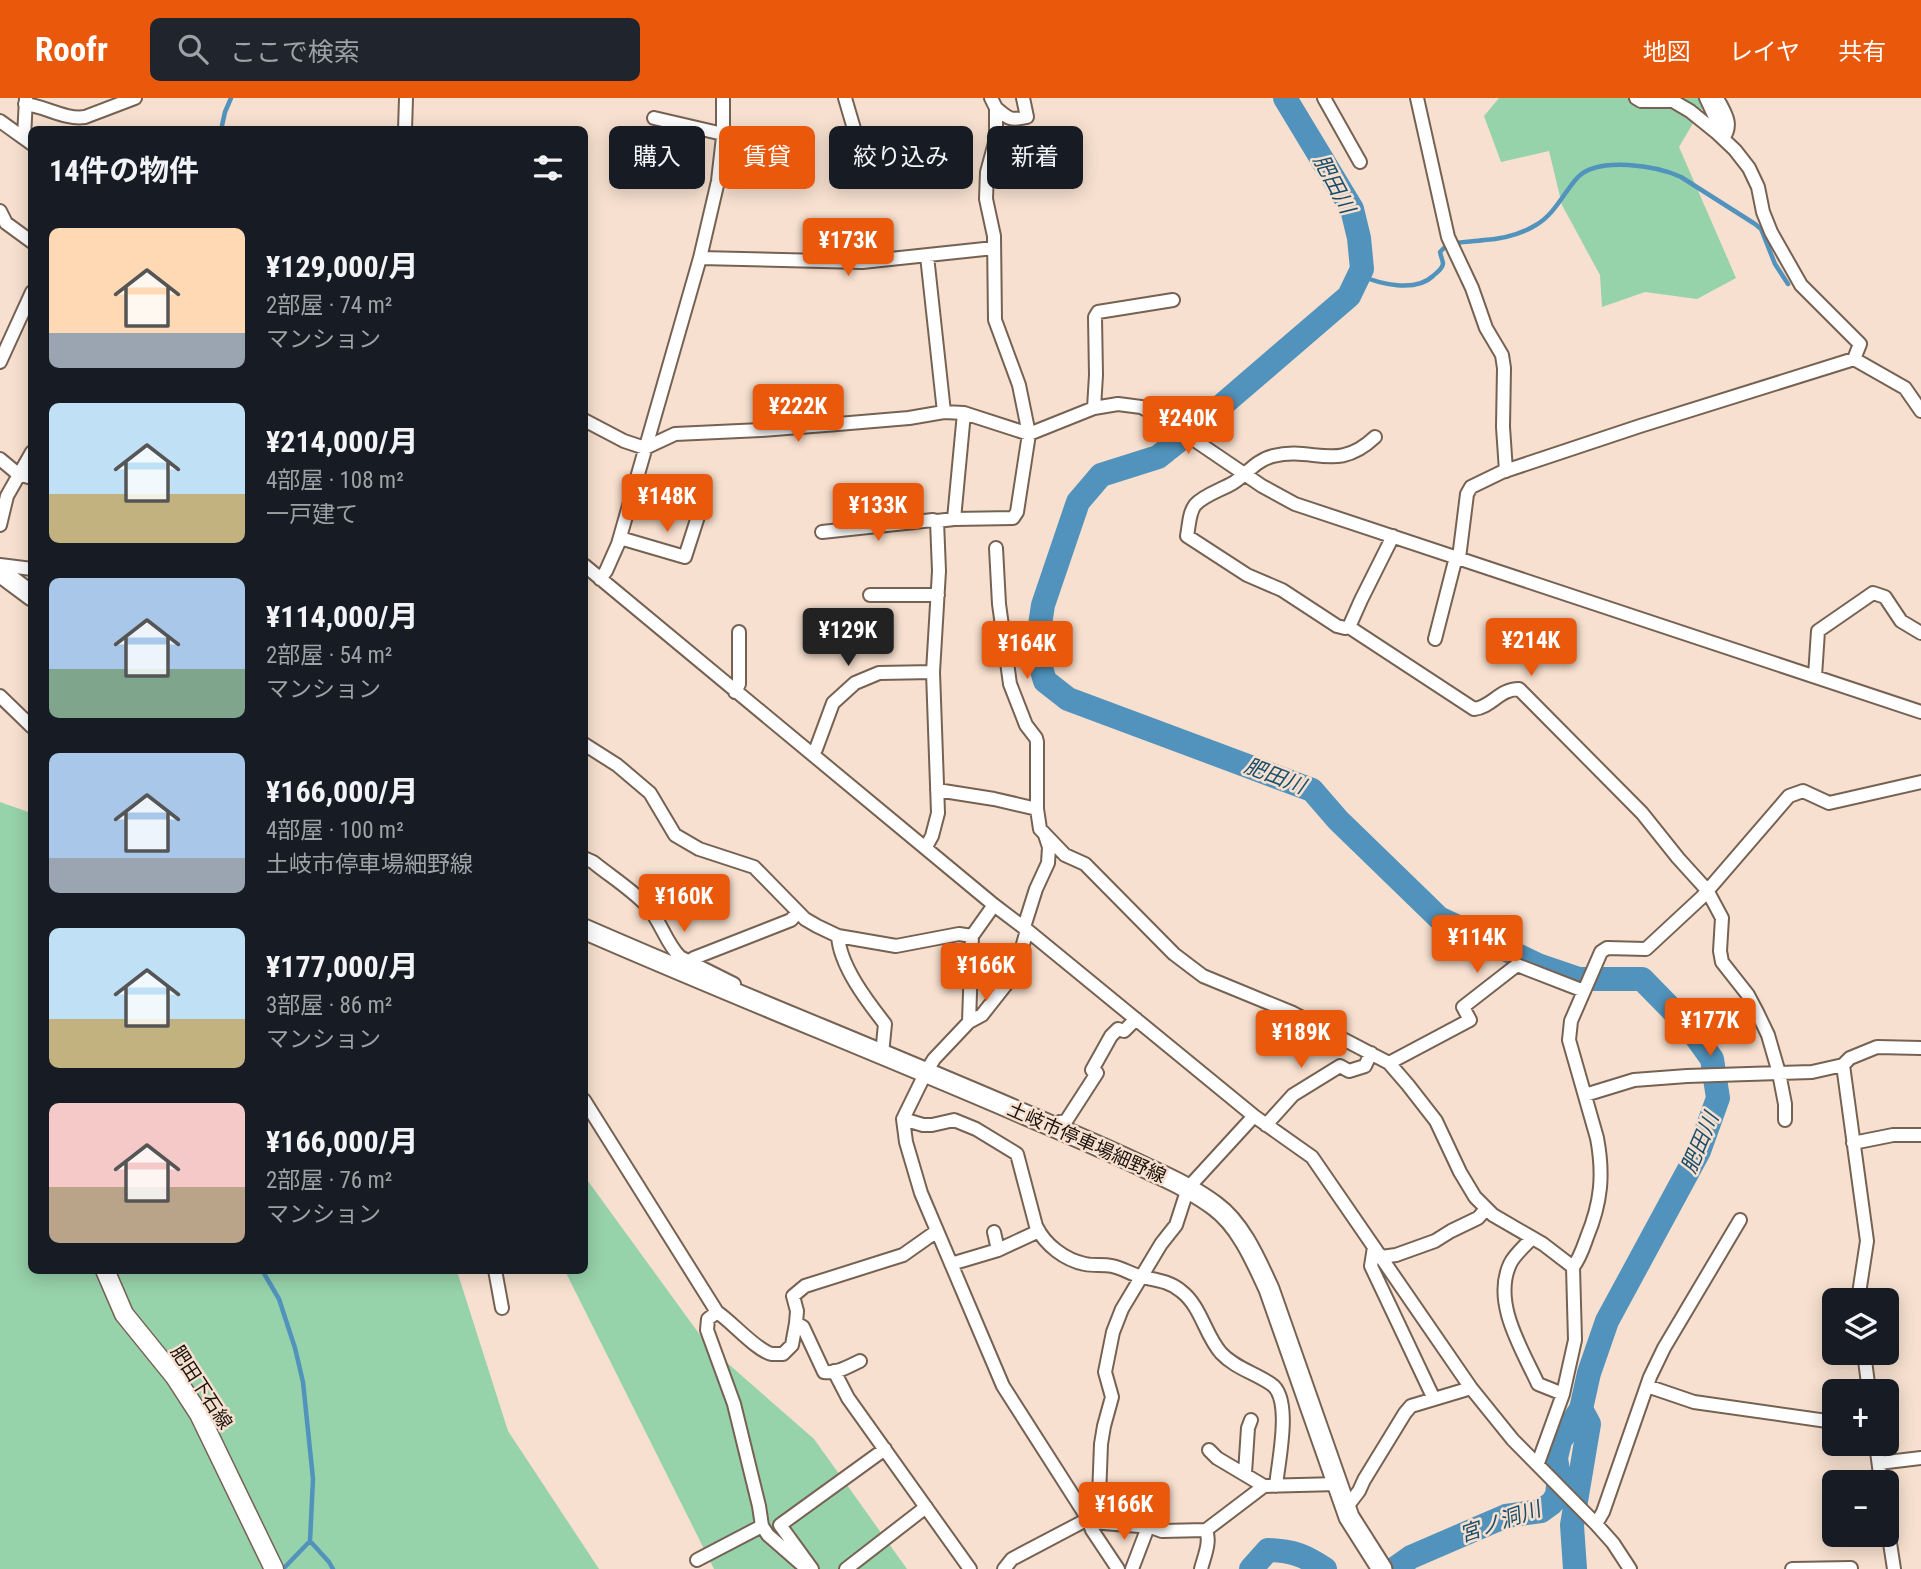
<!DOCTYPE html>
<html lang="ja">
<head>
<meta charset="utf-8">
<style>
  body { margin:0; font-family:"Roboto Condensed","Noto Sans JP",sans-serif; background:#20242c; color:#f1f3f6; height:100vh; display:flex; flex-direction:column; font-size:26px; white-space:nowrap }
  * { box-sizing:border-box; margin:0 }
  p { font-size:23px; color:#9ea1a6 }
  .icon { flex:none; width:38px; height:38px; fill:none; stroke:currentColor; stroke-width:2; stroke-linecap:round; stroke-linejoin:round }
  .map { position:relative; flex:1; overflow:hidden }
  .panel { position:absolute; left:28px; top:28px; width:560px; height:1148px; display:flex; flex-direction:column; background:#171b24; border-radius:10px; box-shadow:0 4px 18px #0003 }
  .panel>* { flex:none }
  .guide { position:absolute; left:609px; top:28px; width:665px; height:63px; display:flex; gap:14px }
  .tools { position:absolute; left:1822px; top:1190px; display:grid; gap:14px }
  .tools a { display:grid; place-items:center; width:77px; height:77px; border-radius:10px; background:#171b24; box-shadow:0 4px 18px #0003; font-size:35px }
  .price { position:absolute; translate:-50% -60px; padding:0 16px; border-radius:7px; background:#ea580c; color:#fff; font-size:23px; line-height:46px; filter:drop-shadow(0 2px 4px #0008) }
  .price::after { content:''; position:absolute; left:50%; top:42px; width:21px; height:16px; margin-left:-10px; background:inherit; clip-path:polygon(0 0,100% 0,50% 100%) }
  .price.current { background:#222; color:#fff }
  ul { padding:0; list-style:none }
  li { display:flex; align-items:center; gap:21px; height:175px; padding:0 21px }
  li span { display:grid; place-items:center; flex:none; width:196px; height:140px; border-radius:10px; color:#555 }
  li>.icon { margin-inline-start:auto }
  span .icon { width:84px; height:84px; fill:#fffc; stroke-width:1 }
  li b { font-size:30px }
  h2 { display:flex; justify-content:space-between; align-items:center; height:84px; padding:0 21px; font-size:30px }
  .chip { padding:0 24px; border-radius:10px; background:#171b24; box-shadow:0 4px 18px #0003; font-size:24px; line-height:63px }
  .chip.current { background:#ea580c; color:#fff }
  header { display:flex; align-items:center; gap:42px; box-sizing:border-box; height:98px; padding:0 35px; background:#ea580c; color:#fff }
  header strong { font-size:33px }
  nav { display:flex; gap:38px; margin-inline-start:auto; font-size:24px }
  .search { width:490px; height:63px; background:#20242c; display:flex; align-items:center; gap:18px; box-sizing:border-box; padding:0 24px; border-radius:10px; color:#9ea1a6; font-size:26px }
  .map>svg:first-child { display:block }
  .green { fill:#96d2aa }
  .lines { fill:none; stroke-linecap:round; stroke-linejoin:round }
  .stream { stroke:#5193bc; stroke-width:4.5 }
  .river { stroke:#5193bc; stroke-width:24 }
  .street-casing { stroke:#766253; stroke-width:16 }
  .secondary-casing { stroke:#766253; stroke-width:21 }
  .primary-casing { stroke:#766253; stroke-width:23 }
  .street { stroke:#fff; stroke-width:12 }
  .secondary { stroke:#fff; stroke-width:18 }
  .primary { stroke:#fff; stroke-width:19 }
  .labels { text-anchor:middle; stroke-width:5; stroke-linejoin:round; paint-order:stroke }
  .street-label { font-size:19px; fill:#1b130e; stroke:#f7e0cf }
  .water-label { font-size:21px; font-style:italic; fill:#1b4e6b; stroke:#f7e0cf }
</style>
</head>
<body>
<header>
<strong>Roofr</strong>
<div class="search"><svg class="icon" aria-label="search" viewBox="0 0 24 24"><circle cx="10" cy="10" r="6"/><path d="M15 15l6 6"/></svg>ここで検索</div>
<nav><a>地図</a><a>レイヤ</a><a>共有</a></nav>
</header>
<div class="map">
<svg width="1921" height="1471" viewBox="0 0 1921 1471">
  <rect width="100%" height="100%" fill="#f7e0cf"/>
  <path class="green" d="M1499,0H1708L1679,49L1736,180L1697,201L1645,194L1602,209L1600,177L1562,107L1549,53L1501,64L1484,18Z
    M0,704L31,715L32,1172L457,1173L508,1333L599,1471H0Z
    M585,1079L708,1248L814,1341L907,1471H714L565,1173L584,1172Z"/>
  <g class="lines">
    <path class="stream" d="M221,32L225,14L231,0
      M1359,177C1380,186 1415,195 1433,178C1437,174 1443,171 1443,165C1442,161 1441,158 1440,154L1447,147C1459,143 1472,144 1484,142C1501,141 1521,136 1536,127C1555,116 1564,94 1578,79C1599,58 1657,68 1681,79L1755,126L1761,131L1775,166L1788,186
      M262,1172L279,1201L295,1250L303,1284L313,1381L310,1443L283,1471
      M310,1443L329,1464L333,1471"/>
    <path class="river" d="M1285,0L1352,111L1359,140L1362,171L1349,198L1207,320L1158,359L1101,377L1078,404L1043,507L1036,553L1045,583L1068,601L1312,692L1338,722L1439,820L1538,867L1579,881H1642L1689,929L1712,961L1718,1000L1699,1053L1607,1223L1589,1275L1581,1311L1589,1326L1572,1427L1575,1471
      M1251,1471L1268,1452C1293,1453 1304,1457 1325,1471
      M1394,1471L1411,1459L1506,1418L1541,1413L1552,1405L1557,1397L1559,1379L1556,1360L1560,1343L1581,1311"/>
    <defs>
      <path id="street" d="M845,0L857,41
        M1324,0L1360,64
        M1417,0L1448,139L1472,190L1486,230L1502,257L1504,270L1503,329L1506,373L1502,374
        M1636,0L1641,3H1673L1690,13L1716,34L1735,52L1749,70L1758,89L1763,114L1771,134L1801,187L1860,246L1854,261
        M1706,0L1719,28L1718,35
        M1717,0C1724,14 1734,26 1723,40
        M25,6C45,8 65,22 85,19L135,0
        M996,10C1009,21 1010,23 1027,19L1023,0
        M654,20L723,36
        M0,23L32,46
        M405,32L406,0
        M24,40L26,0
        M0,113L6,125L32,144
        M927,158L944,314
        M700,160L862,164L994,150
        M0,264L32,194
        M1094,310L1096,277L1095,219L1098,214L1173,202
        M584,322L624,343L645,350L675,336L761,332L838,326L909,320L944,314L964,315L1029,336L1094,310L1118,306L1141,309L1162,320L1262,388L1295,406L1921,614
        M0,361L18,376L32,380
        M954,421L964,315
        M0,427L7,398L32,354
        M822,434L933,422L937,423
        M1393,438L1361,502L1349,529L1474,611C1492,609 1499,591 1519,591L1642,715L1678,760L1707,792L1722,820L1720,853L1722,864L1748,897L1757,914L1768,937L1779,975L1812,974L1843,967L1850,960L1877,949L1921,950
        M620,440L685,459L702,406
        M996,450L999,506L1010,586L1026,627L1036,640L1037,644V711
        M1459,460L1467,396L1471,389L1502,374L1640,328L1854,261L1905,290L1921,313
        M0,467L32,471
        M584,467L994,807L1027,832L1254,1018L1312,1059L1471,1290L1513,1342L1596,1426L1613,1445L1630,1471
        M600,481L606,473L618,446L700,160L718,83L723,39V0
        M870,497H938
        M1349,529L1345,530L1337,528L1282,492L1247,477L1187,438C1189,428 1189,415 1195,407C1204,397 1221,392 1233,385C1246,377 1256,362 1273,358C1314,348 1337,375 1375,339
        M1435,541L1456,459
        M1815,578L1818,533L1873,495L1885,499L1901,523L1921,535
        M735,594L739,586V534
        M0,598L32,629
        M584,646L617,667L650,695L675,737L699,751L754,769L805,821L817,828L838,838L896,848L959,836L972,838
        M811,655L816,651L833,605L855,585L879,575L933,574
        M937,692L994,701L1037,711L1040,731L1065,757L1085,766L1174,856L1203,878L1293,915L1389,965L1408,987L1436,1023L1460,1074L1475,1099L1493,1117L1543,1146L1573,1169
        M926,749L932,738L938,715L933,574L939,473L937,423L954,421L1013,420L1017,414L1029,336L1019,287L995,222L994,138L986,101L987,74L996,41V10L991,0
        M584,760L593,764C610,778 634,793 648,809C661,824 666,845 680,859L734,886
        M994,807L972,838L969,924L934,961L926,974L903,1021L906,1044L921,1095L1003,1288L1088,1421L1092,1432L1118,1471
        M1024,829L1036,791L1048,765L1049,749L1045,737
        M838,838C840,868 867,903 885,926L882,956
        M690,863L694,860L791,822L798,814
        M969,924L982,917L1008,884L1016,871L1027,832
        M1389,965L1470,922L1463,909L1517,867L1584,893
        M1843,967L1867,1143L1858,1202
        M1585,997L1634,982L1687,978L1779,975L1785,1006V1022
        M584,1002L717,1214C731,1223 758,1254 772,1256C776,1256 779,1256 783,1256L792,1247L796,1225L797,1213L793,1198L805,1188L903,1157L937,1133
        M903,1021L923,1027H932L954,1022L976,1031L1017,1056L1036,1128C1045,1147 1065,1162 1085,1166C1094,1168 1103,1166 1112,1168C1122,1170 1131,1176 1142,1179C1155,1182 1170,1183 1181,1193C1201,1208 1205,1237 1221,1255C1235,1270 1255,1275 1271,1286C1293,1300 1278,1364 1276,1388
        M1266,1027L1293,997L1340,968L1349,973L1365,968L1371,955
        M1055,1029L1060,1024L1066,1023L1097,975L1092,972L1111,938L1118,931L1124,933L1136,921
        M1853,1045L1893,1037H1921
        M1532,1140C1525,1148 1514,1157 1510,1166C1492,1205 1522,1251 1538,1286L1563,1296
        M1374,1149L1371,1168L1434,1301
        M998,1152L1039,1133
        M1381,1159L1396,1157L1435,1143L1451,1133L1478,1120L1486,1111
        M951,1166L998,1152L994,1134
        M495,1172L502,1210
        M796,1225L803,1229L824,1274C836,1276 849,1268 860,1263
        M1864,1255L1869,1293
        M834,1273L848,1300L970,1471
        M1647,1288L1694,1304L1834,1324
        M1876,1346L1881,1384
        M1209,1352L1217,1360L1264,1388
        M1538,1365L1563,1296L1575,1242L1573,1169C1580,1160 1583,1150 1587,1139C1601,1105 1604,1077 1597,1040L1569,942L1571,923L1601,854L1607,850L1646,851L1702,799L1789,698L1803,693L1829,705L1921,684
        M1879,1365L1921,1360
        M1245,1375L1248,1330L1251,1322
        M1346,1410L1359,1393L1364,1382L1405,1315L1411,1308L1471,1290
        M1886,1419L1894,1471
        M1092,1424L1151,1429L1162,1433L1206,1432L1264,1388L1338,1386
        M1098,1425L1101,1346L1104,1328L1112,1299L1105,1274L1113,1234L1122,1211L1161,1146L1176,1127L1188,1090L1254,1018
        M1596,1426L1603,1414L1650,1279L1664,1250L1740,1122
        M762,1428L768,1437L807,1471
        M697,1462L762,1428L759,1408L734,1306L707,1232L708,1221L717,1214
        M812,1471L780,1427L885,1351
        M846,1471L926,1409
        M1004,1471L1012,1461L1088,1421
        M1132,1471L1148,1429
        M1201,1471C1204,1459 1211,1444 1206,1432
        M1792,1471L1851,1470"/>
      <path id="secondary" d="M105,1172L124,1216L175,1279L199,1316L274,1471"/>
      <path id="primary" d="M0,474L32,498
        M584,831C728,894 875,952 1019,1014C1063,1033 1107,1051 1150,1072C1173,1082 1195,1093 1215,1108C1241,1127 1256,1163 1269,1191L1349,1419L1382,1471"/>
    </defs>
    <use href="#street" class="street-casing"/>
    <use href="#secondary" class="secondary-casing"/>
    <use href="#primary" class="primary-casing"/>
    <use href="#street" class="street"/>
    <use href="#secondary" class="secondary"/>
    <use href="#primary" class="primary"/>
  </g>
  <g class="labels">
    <g class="street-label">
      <text transform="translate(1087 1044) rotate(24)" y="7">土岐市停車場細野線</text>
      <text transform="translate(202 1289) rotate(57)" y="7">肥田下石線</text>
    </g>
    <g class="water-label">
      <text transform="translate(1334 86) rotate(62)" y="7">肥田川</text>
      <text transform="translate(1275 678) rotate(21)" y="7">肥田川</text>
      <text transform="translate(1700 1045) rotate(-67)" y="7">肥田川</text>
      <text transform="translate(1500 1424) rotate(-19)" y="7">宮ノ洞川</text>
    </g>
  </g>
</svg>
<div class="tools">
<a><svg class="icon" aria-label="layers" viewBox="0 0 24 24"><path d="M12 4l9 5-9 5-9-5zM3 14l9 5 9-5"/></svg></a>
<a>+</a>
<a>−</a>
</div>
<b class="price" style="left:848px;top:180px">¥173K</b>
<b class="price" style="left:798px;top:346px">¥222K</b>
<b class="price" style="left:1188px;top:358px">¥240K</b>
<b class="price" style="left:667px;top:436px">¥148K</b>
<b class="price" style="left:878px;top:445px">¥133K</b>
<b class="price current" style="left:848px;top:570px">¥129K</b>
<b class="price" style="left:1531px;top:580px">¥214K</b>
<b class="price" style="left:1027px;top:583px">¥164K</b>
<b class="price" style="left:684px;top:836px">¥160K</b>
<b class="price" style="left:1477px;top:877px">¥114K</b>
<b class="price" style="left:986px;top:905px">¥166K</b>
<b class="price" style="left:1710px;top:960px">¥177K</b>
<b class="price" style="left:1301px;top:972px">¥189K</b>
<b class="price" style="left:1124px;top:1444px">¥166K</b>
<div class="guide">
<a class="chip">購入</a>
<a class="chip current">賃貸</a>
<a class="chip">絞り込み</a>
<a class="chip">新着</a>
</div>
<section class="panel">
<h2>14件の物件<svg class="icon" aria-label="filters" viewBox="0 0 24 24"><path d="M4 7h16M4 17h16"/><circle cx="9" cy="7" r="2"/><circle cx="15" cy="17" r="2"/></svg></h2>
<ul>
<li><span style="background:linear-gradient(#ffd9b3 75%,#9aa5b1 0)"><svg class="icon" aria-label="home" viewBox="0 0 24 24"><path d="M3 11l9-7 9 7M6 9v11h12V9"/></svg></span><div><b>¥129,000/月</b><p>2部屋 · 74 m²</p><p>マンション</p></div></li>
<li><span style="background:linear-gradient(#bfe0f5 65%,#c2b280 0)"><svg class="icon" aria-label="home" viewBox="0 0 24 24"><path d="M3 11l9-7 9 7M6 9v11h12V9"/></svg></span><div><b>¥214,000/月</b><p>4部屋 · 108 m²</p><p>一戸建て</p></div></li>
<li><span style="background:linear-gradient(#a9c7e8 65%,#7fa58c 0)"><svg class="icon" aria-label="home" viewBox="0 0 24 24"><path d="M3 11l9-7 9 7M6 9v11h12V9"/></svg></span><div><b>¥114,000/月</b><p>2部屋 · 54 m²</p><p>マンション</p></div></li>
<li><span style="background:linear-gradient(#a9c7e8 75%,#9aa5b1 0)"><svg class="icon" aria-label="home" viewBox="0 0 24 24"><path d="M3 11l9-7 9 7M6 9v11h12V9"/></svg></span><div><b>¥166,000/月</b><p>4部屋 · 100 m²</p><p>土岐市停車場細野線</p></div></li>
<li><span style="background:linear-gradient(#bfe0f5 65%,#c2b280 0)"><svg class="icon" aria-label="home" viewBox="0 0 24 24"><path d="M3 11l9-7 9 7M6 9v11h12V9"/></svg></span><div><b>¥177,000/月</b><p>3部屋 · 86 m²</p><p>マンション</p></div></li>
<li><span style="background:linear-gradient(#f6c9c9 60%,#b9a48a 0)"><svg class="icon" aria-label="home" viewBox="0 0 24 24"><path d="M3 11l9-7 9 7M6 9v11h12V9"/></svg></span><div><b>¥166,000/月</b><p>2部屋 · 76 m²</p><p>マンション</p></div></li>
</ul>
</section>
</div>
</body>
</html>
